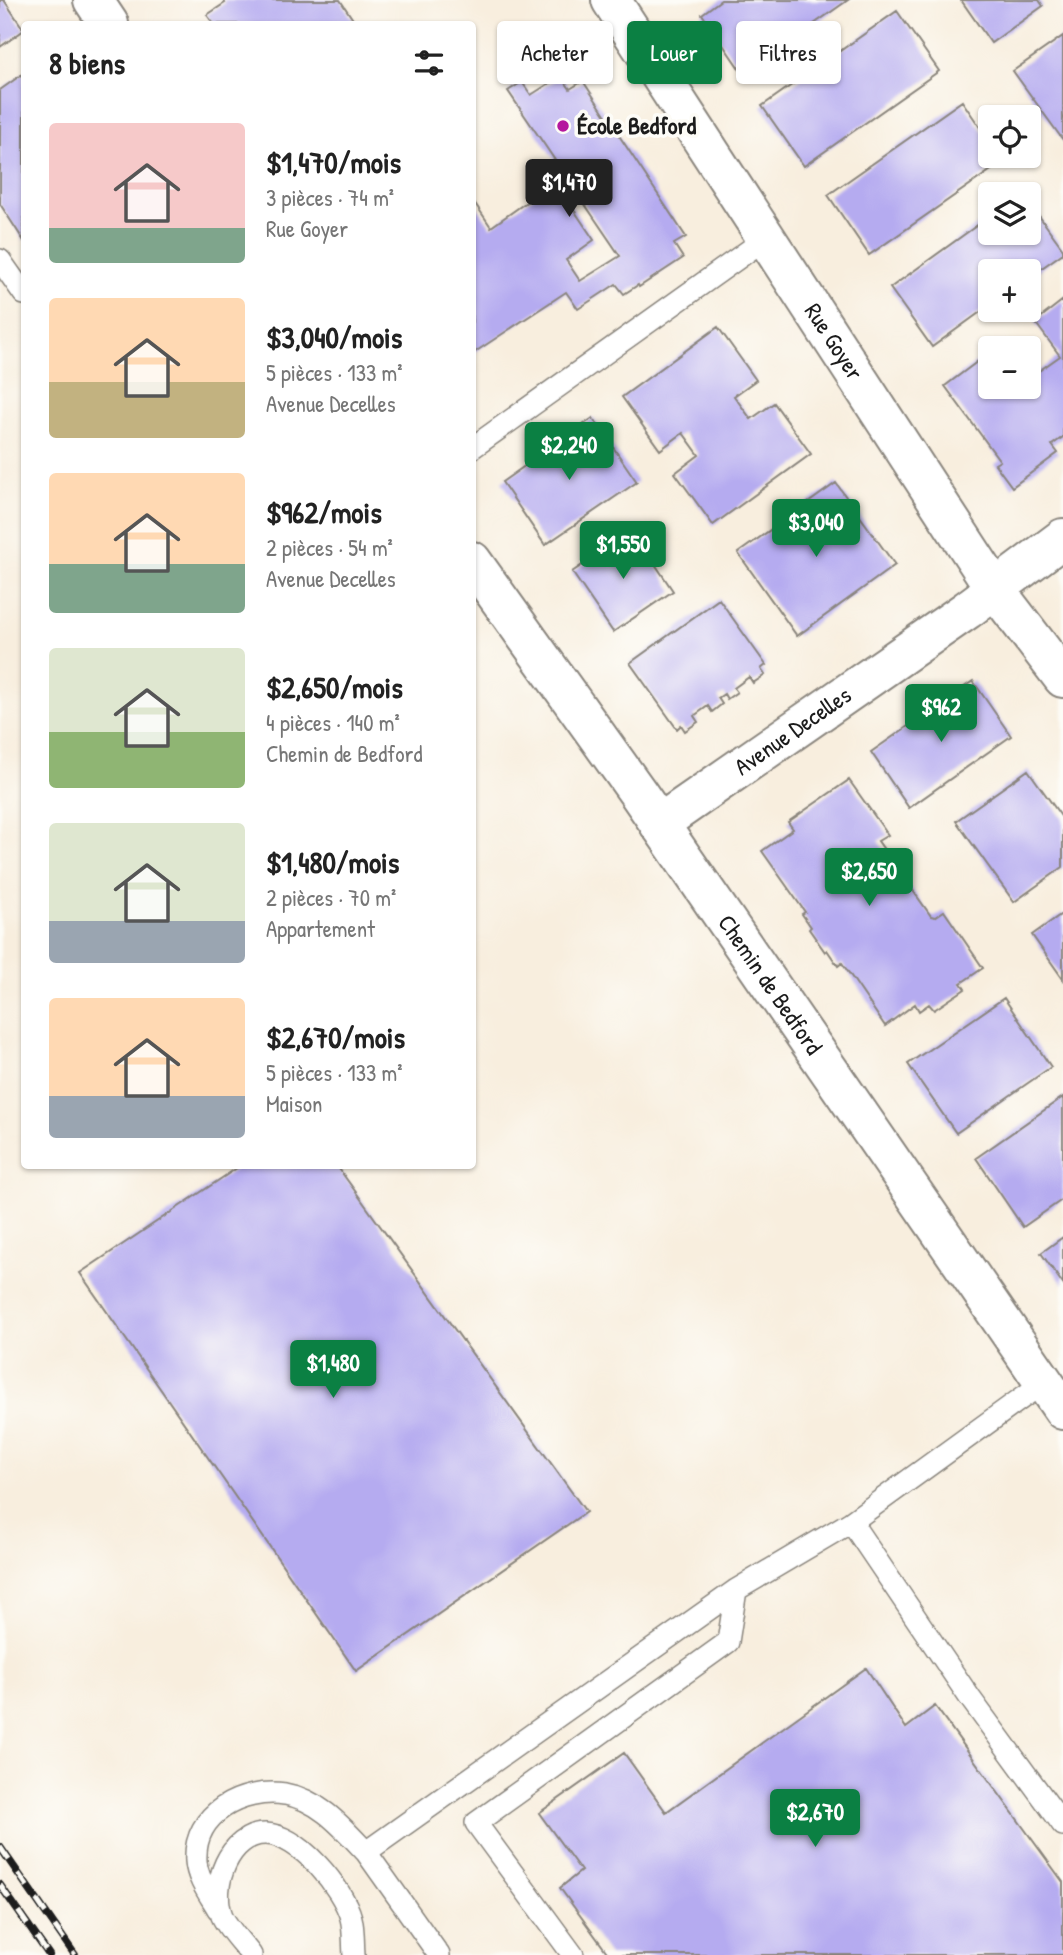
<!DOCTYPE html>
<html lang="fr">
<head>
<meta charset="utf-8">
<style>
  body { margin:0; font-family:"Patrick Hand",sans-serif; background:#f6f6f6; color:#222; height:100vh; display:flex; flex-direction:column; font-size:26px; white-space:nowrap }
  * { box-sizing:border-box; margin:0 }
  p { font-size:23px; color:#767676 }
  .icon { flex:none; width:38px; height:38px; fill:none; stroke:currentColor; stroke-width:2; stroke-linecap:round; stroke-linejoin:round }
  .map { position:relative; flex:1; overflow:hidden }
  .panel { position:absolute; left:21px; top:21px; width:455px; height:1148px; display:flex; flex-direction:column; background:#fff; border-radius:7px; box-shadow:0 2px 5px #0004 }
  .panel>* { flex:none }
  .banner { position:absolute; left:497px; top:21px; width:460px; height:63px; display:flex; gap:14px }
  .tools { position:absolute; left:978px; top:105px; display:grid; gap:14px }
  .tools a { display:grid; place-items:center; width:63px; height:63px; border-radius:7px; background:#fff; box-shadow:0 2px 5px #0004; font-size:35px }
  .price { position:absolute; translate:-50% -60px; padding:0 16px; border-radius:7px; background:#0b8043; color:#fff; font-size:23px; line-height:46px; filter:drop-shadow(0 2px 4px #0008) }
  .price::after { content:''; position:absolute; left:50%; top:42px; width:21px; height:16px; margin-left:-10px; background:inherit; clip-path:polygon(0 0,100% 0,50% 100%) }
  .price.on { background:#222; color:#fff }
  ul { padding:0; list-style:none }
  li { display:flex; align-items:center; gap:21px; height:175px; padding:0 28px }
  li span { display:grid; place-items:center; flex:none; width:196px; height:140px; border-radius:7px; color:#555 }
  li>.icon { margin-inline-start:auto }
  span .icon { width:84px; height:84px; fill:#fffc; stroke-width:1 }
  li b { font-size:30px }
  h2 { display:flex; justify-content:space-between; align-items:center; height:84px; padding:0 28px; font-size:30px }
  .pill { padding:0 24px; border-radius:7px; background:#fff; box-shadow:0 2px 5px #0004; font-size:24px; line-height:63px }
  .pill.on { background:#0b8043; color:#fff }
  .map>svg:first-child { display:block }
  .building { fill:#b5abf0 }
  .lines { fill:none; stroke-linecap:round; stroke-linejoin:round }
  .service-casing { stroke:#8a857d; stroke-width:24 }
  .minor-casing { stroke:#8a857d; stroke-width:42 }
  .service { stroke:#fff; stroke-width:21 }
  .minor { stroke:#fff; stroke-width:38 }
  .rail-casing { stroke:#1c1c1c; stroke-width:8 }
  .rail { stroke:#fdfcf7; stroke-width:5; stroke-dasharray:16; stroke-linecap:butt }
  .poi-dot { fill:#b5179e; stroke:#fdfcf7; stroke-width:2.5 }
  .labels { text-anchor:middle; stroke-width:7; stroke-linejoin:round; paint-order:stroke }
  .poi-label { font-size:24px; font-weight:bold; fill:#1c1c1c; stroke:#fdfcf7; text-anchor:start }
  .street-label { font-size:24px; fill:#1c1c1c; stroke:#fdfcf7 }
</style>
</head>
<body>
<div class="map">
<svg width="1063" height="1955" viewBox="0 0 1063 1955">
  <rect width="100%" height="100%" fill="#fdfcf7"/>
  <filter id="ink" filterUnits="userSpaceOnUse"><feTurbulence type="fractalNoise" baseFrequency=".0143" numOctaves="2"/><feDisplacementMap in="SourceGraphic" scale="14" xChannelSelector="R" yChannelSelector="G"/><feConvolveMatrix kernelMatrix="1 2 1 2 8 2 1 2 1" color-interpolation-filters="sRGB"/></filter>
  <filter id="wash" filterUnits="userSpaceOnUse"><feTurbulence type="fractalNoise" baseFrequency=".00686" numOctaves="4" result="noise"/><feDisplacementMap in="SourceGraphic" scale="28" xChannelSelector="R" yChannelSelector="G"/><feGaussianBlur stdDeviation="1.57" result="paint"/><feColorMatrix in="noise" values="0 0 0 0 0 0 0 0 0 0 0 0 0 0 0 0 0 1.4 0 .05"/><feComposite in="paint" operator="in"/></filter>
  <g filter="url(#wash)">
    <rect width="100%" height="100%" fill="#f8eede"/>
    <g id="blocks">
      <path class="building" d="M0,0H4L24,30L0,47Z
        M223,0H340L356,24H214L207,15L225,3Z
        M721,0H848L743,74L702,14Z
        M961,0H1039L1043,6L991,43Z
        M897,11L939,71L804,166L762,106Z
        M1063,36V140L1013,71Z
        M24,73V241L0,204V90Z
        M561,76L570,89L583,81L686,237L674,244L683,258L639,287L638,285L624,294L616,284L578,309L566,292L472,354V199L491,227L555,182L594,240L566,260L580,281L620,256L508,91L522,82L531,95Z
        M962,101L990,142V156H1000L1004,161L869,255L828,195Z
        M1029,202L1063,249V253L1029,277V271H990V305L932,347L890,288L990,216V233H1029Z
        M1063,300V437L1052,445L1058,453L1012,487L995,464L1000,461L945,386L990,352V387H1029V378L1060,356L1035,322Z
        M718,327L756,380L734,396L751,419L774,403L811,454L713,525L675,473L699,455L683,433L660,450L622,397Z
        M593,418L637,482L545,545L502,482Z
        M836,483L895,565L797,636L738,553Z
        M633,531L673,591L613,632L572,572Z
        M719,599L766,665L761,669L765,675L753,683L749,677L734,688L737,692L727,699L724,694L718,698L722,704L712,712L708,706L694,716L698,722L685,731L681,725L677,729L630,663Z
        M973,681L1011,736L909,808L871,752Z
        M1028,770L1063,819V867L1014,902L956,821Z
        M849,780L888,835L878,841L931,916L935,917L944,911L983,968L961,983L965,989L934,1010L929,1004L919,1011L915,1004L885,1026L842,963L838,966L827,950L825,952L809,929L811,927L802,914L805,912L762,851L793,829L788,822Z
        M1063,913V979L1032,935Z
        M1004,998L1051,1067L956,1133L908,1064Z
        M1063,1097V1199L1023,1227L976,1158Z
        M240,1166H337L586,1512L356,1671L80,1273Z
        M1063,1237V1284L1041,1253Z
        M866,1668L906,1728L935,1706L1063,1882V1955H609L560,1888L581,1871L539,1813L624,1753L666,1812Z"/>
    </g>
  </g>
  <g filter="url(#ink)">
    <use href="#blocks" fill-opacity="0" stroke="#8a857d" stroke-width="2"/>
    <g class="lines">
      <defs>
        <path id="service" d="M0,260L24,294
          M472,448L765,239
          M851,1522L970,1698L1063,1825
          M218,1909C209,1894 197,1878 196,1861C193,1813 242,1788 285,1794C320,1800 343,1828 366,1852
          M251,1955C242,1943 228,1929 222,1916C210,1886 229,1833 266,1834C299,1835 343,1888 351,1918C354,1929 353,1943 354,1955
          M439,1955L366,1852L736,1590L851,1522L1044,1382
          M573,1955L476,1823L728,1642L736,1590"/>
        <g id="minor">
          <path d="M93,0L109,24"/>
          <path id="s1" d="M611,0L995,589L1063,678"/>
          <path id="s2" d="M472,561L638,793L1063,1410"/>
          <path id="s3" d="M659,824L967,610L1063,538"/>
        </g>
      </defs>
      <use href="#service" class="service-casing"/>
      <use href="#minor" class="minor-casing"/>
      <use href="#service" class="service"/>
      <use href="#minor" class="minor"/>
      <defs>
        <path id="rail" d="M0,1847L75,1955
          M0,1885L49,1955"/>
      </defs>
      <use href="#rail" class="rail-casing"/>
      <use href="#rail" class="rail"/>
    </g>
  </g>
  <circle class="poi-dot" cx="563" cy="126" r="7"/>
  <g class="labels">
    <g class="poi-label">
      <text x="577" y="134">École Bedford</text>
    </g>
    <g class="street-label">
      <text dy="8" stroke="none"><textPath href="#s1" startOffset="408">Rue Goyer</textPath></text>
      <text dy="8" stroke="none"><textPath href="#s3" startOffset="163">Avenue Decelles</textPath></text>
      <text dy="8" stroke="none"><textPath href="#s2" startOffset="518">Chemin de Bedford</textPath></text>
    </g>
  </g>
</svg>
<div class="tools">
<a><svg class="icon" aria-label="locate" viewBox="0 0 24 24"><circle cx="12" cy="12" r="6"/><path d="M12 2v4M12 18v4M2 12h4M18 12h4"/></svg></a>
<a><svg class="icon" aria-label="layers" viewBox="0 0 24 24"><path d="M12 4l9 5-9 5-9-5zM3 14l9 5 9-5"/></svg></a>
<a>+</a>
<a>−</a>
</div>
<b class="price on" style="left:569px;top:219px">$1,470</b>
<b class="price" style="left:569px;top:482px">$2,240</b>
<b class="price" style="left:816px;top:559px">$3,040</b>
<b class="price" style="left:623px;top:581px">$1,550</b>
<b class="price" style="left:941px;top:744px">$962</b>
<b class="price" style="left:869px;top:908px">$2,650</b>
<b class="price" style="left:333px;top:1400px">$1,480</b>
<b class="price" style="left:815px;top:1849px">$2,670</b>
<div class="banner">
<a class="pill">Acheter</a>
<a class="pill on">Louer</a>
<a class="pill">Filtres</a>
</div>
<section class="panel">
<h2>8 biens<svg class="icon" aria-label="filters" viewBox="0 0 24 24"><path d="M4 7h16M4 17h16"/><circle cx="9" cy="7" r="2"/><circle cx="15" cy="17" r="2"/></svg></h2>
<ul>
<li><span style="background:linear-gradient(#f6c9c9 75%,#7fa58c 0)"><svg class="icon" aria-label="home" viewBox="0 0 24 24"><path d="M3 11l9-7 9 7M6 9v11h12V9"/></svg></span><div><b>$1,470/mois</b><p>3 pièces · 74 m²</p><p>Rue Goyer</p></div></li>
<li><span style="background:linear-gradient(#ffd9b3 60%,#c2b280 0)"><svg class="icon" aria-label="home" viewBox="0 0 24 24"><path d="M3 11l9-7 9 7M6 9v11h12V9"/></svg></span><div><b>$3,040/mois</b><p>5 pièces · 133 m²</p><p>Avenue Decelles</p></div></li>
<li><span style="background:linear-gradient(#ffd9b3 65%,#7fa58c 0)"><svg class="icon" aria-label="home" viewBox="0 0 24 24"><path d="M3 11l9-7 9 7M6 9v11h12V9"/></svg></span><div><b>$962/mois</b><p>2 pièces · 54 m²</p><p>Avenue Decelles</p></div></li>
<li><span style="background:linear-gradient(#dfe7d0 60%,#8fb573 0)"><svg class="icon" aria-label="home" viewBox="0 0 24 24"><path d="M3 11l9-7 9 7M6 9v11h12V9"/></svg></span><div><b>$2,650/mois</b><p>4 pièces · 140 m²</p><p>Chemin de Bedford</p></div></li>
<li><span style="background:linear-gradient(#dfe7d0 70%,#9aa5b1 0)"><svg class="icon" aria-label="home" viewBox="0 0 24 24"><path d="M3 11l9-7 9 7M6 9v11h12V9"/></svg></span><div><b>$1,480/mois</b><p>2 pièces · 70 m²</p><p>Appartement</p></div></li>
<li><span style="background:linear-gradient(#ffd9b3 70%,#9aa5b1 0)"><svg class="icon" aria-label="home" viewBox="0 0 24 24"><path d="M3 11l9-7 9 7M6 9v11h12V9"/></svg></span><div><b>$2,670/mois</b><p>5 pièces · 133 m²</p><p>Maison</p></div></li>
</ul>
</section>
</div>
</body>
</html>
